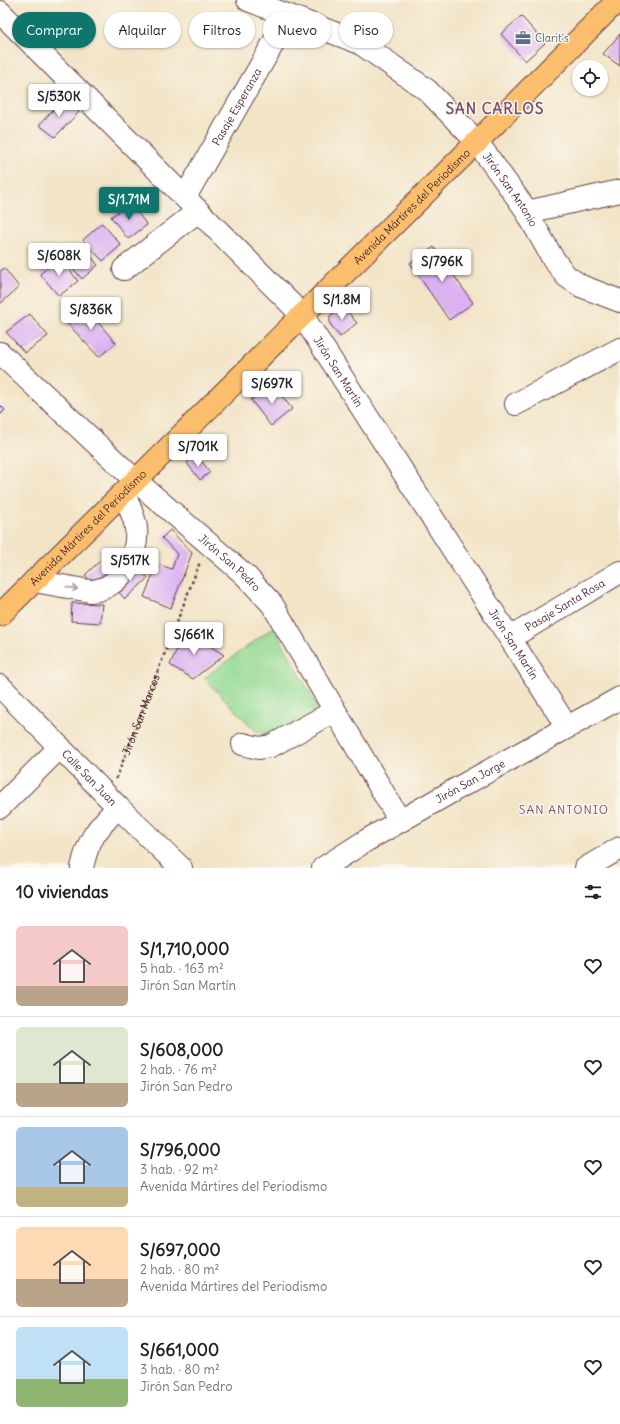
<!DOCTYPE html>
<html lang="es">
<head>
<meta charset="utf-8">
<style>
  body { margin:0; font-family:Delius,sans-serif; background:#f6f6f6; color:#202124; height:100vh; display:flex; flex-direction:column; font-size:15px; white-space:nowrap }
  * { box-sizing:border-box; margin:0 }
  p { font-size:13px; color:#757577 }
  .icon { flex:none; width:22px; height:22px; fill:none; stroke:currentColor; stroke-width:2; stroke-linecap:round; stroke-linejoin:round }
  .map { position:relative; height:868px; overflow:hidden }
  .panel { display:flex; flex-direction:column; background:#fff; flex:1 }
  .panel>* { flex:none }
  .banner { position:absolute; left:12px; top:12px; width:400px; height:36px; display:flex; gap:8px }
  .controls { position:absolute; left:572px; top:60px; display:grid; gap:8px }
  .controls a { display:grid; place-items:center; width:36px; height:36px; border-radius:50%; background:#fff; box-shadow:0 1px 3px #0004; font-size:20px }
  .price { position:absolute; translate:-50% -34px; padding:0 9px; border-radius:4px; background:#fff; color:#222; font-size:13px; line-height:26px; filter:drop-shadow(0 1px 2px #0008) }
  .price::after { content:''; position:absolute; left:50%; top:24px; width:12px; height:9px; margin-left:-6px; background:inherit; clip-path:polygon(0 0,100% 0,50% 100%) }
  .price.active { background:#0f766e; color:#fff }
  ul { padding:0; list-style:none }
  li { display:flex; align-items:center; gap:12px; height:100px; padding:0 16px }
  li+li { border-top:1px solid #e0e0e0 }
  li span { display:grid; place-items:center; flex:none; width:112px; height:80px; border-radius:6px; color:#555 }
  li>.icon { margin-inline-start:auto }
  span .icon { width:48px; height:48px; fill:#fffc; stroke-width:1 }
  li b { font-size:17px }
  h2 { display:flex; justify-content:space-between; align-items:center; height:48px; padding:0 16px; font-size:17px }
  .tag { padding:0 14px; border-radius:18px; background:#fff; box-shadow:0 1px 3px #0004; font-size:14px; line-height:36px }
  .tag.active { background:#0f766e; color:#fff }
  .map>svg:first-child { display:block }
  .green { fill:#94da94; stroke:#6f7c60 }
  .building { fill:#dbb1f2 }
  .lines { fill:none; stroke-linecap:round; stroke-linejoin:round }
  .minor-casing { stroke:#633d42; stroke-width:24 }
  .major-casing { stroke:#633d42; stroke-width:24 }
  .path { stroke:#633d42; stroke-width:2.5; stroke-dasharray:3 3; stroke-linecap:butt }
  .minor { stroke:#fff; stroke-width:22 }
  .major { stroke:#fabe6d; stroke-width:22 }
  .oneway { stroke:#ae9aa0 }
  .labels { text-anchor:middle; stroke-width:3; stroke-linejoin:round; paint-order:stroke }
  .service-label { font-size:11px; fill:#4e5e75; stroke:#fbf7ec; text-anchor:start }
  .street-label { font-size:11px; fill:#4a1f2b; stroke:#fbf7ec }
  .neighbourhood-label { font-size:12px; letter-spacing:1px; fill:#7d5271; stroke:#fbf7ec }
  .district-label { font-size:15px; font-weight:bold; letter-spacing:1px; fill:#7d5271; stroke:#fbf7ec }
</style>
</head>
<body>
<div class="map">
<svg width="620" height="868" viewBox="0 0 620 868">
  <rect width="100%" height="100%" fill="#fbf7ec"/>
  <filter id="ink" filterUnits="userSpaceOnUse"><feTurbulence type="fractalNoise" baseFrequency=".025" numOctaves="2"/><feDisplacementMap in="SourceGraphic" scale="8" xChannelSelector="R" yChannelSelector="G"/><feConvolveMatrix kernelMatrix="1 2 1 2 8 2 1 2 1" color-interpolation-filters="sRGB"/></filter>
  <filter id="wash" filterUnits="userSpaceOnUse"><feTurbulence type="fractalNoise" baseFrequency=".012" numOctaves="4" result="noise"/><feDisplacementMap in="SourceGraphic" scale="16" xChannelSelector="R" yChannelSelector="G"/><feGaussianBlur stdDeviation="0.9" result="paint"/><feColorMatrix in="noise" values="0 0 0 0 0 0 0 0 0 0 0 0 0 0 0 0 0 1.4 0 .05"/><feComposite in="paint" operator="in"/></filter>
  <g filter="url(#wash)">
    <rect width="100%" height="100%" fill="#f2e4c7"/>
    <path class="green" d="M274,627L320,712L269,735L255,730L204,678Z"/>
    <g id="blocks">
      <path class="building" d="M521,16L545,43L525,61L501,34Z
        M620,34V66L603,54Z
        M65,97L79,112L55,137L39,125Z
        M130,203L147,225L128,239L111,217Z
        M102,223L121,245L103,261L83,240Z
        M81,244L98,265L82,279L64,258Z
        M434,247L473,303L449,320L410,263Z
        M60,258L78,281L59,296L40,274Z
        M4,268L19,287L0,304V271Z
        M84,306L116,343L99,357L65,321Z
        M343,306L357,323L340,337L330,324V316Z
        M30,314L48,336L25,353L6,332Z
        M273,384L292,409L271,426L251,400Z
        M0,405L5,410L0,415Z
        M197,455L210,472L200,480L187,463Z
        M170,530L192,553L171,608L144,597L157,564L172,569L177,554L162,538Z
        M106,555L119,569L98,589L85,575Z
        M135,564L148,578L125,599L112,585Z
        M72,603L102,604L100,623L71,621Z
        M185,630L224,655L193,679L170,665Z"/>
    </g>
  </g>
  <g filter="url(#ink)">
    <use href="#blocks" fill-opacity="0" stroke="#633d42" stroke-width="1"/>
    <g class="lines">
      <defs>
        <g id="minor">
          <path id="s2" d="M248,0L360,43L427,90L477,142L524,207L552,257L566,276L581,286L620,301"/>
          <path id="s3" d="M0,12L302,315L567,727"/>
          <path id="s4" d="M185,197L289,16"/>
          <path d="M527,212L620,191"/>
          <path d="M124,269L198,211"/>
          <path id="s5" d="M0,353L136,481L245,575L272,604L400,821"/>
          <path d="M516,404L620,349"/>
          <path d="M34,581L90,591C120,590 139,555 136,528C135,517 127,503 124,493"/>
          <path id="s6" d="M510,638L620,572"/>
          <path id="s7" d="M0,686L118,807L181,868"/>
          <path d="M243,744L259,748L271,746L335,711"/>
          <path d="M0,807L60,747"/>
          <path d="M82,868C88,838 98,828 118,807"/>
          <path id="s8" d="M323,868L367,840L458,788L620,698"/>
          <path d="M586,868L620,848"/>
        </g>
        <g id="major">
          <path id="s9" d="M0,615L477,142L618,0"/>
        </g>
      </defs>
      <use href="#minor" class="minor-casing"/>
      <use href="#major" class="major-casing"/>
      <path class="path" id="s1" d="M116,779L200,562"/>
      <use href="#minor" class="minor"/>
      <use href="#major" class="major"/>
    </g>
    <defs><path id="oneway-shaft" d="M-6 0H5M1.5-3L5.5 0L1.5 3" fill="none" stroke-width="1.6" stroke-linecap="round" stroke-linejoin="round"/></defs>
    <use class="oneway" href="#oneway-shaft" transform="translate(72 588) rotate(10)"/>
  </g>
  <defs>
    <symbol id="office-bare" viewBox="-9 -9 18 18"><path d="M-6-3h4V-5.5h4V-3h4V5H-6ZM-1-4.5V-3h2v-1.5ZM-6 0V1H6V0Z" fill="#5c6f8a" stroke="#fbf7ec" stroke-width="2.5" paint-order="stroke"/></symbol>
  </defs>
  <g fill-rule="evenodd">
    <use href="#office-bare" x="512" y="27" width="22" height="22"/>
  </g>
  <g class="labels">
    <g class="service-label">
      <text x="535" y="42">Clarit's</text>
    </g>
    <g class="street-label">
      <text dy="4" stroke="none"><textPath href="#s4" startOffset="104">Pasaje Esperanza</textPath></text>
      <text dy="4" stroke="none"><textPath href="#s2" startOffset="332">Jirón San Antonio</textPath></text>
      <text dy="4" stroke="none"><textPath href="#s9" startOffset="580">Avenida Mártires del Periodismo</textPath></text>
      <text dy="4" stroke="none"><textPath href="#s3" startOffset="495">Jirón San Martín</textPath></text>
      <text dy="4" stroke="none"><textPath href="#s9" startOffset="124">Avenida Mártires del Periodismo</textPath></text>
      <text dy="4" stroke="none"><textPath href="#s5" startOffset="311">Jirón San Pedro</textPath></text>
      <text dy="4" stroke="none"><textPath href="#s6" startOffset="64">Pasaje Santa Rosa</textPath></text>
      <text dy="4" stroke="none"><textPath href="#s3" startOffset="819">Jirón San Martín</textPath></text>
      <text dy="4" stroke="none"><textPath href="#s1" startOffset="69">Jirón San Marcos</textPath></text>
      <text dy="4" stroke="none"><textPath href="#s7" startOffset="128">Calle San Juan</textPath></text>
      <text dy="4" stroke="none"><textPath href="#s8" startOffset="171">Jirón San Jorge</textPath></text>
    </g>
    <g class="neighbourhood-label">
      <text x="564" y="814">SAN ANTONIO</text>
    </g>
    <g class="district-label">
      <text x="495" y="114">SAN CARLOS</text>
    </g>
  </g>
</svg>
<div class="controls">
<a><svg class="icon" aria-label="locate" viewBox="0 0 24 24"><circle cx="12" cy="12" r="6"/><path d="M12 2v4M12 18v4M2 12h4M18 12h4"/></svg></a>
</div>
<b class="price" style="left:59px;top:118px">S/530K</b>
<b class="price active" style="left:129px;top:221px">S/1.71M</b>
<b class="price" style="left:59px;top:277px">S/608K</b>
<b class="price" style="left:442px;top:283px">S/796K</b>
<b class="price" style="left:342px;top:321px">S/1.8M</b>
<b class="price" style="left:91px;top:331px">S/836K</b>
<b class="price" style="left:272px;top:405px">S/697K</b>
<b class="price" style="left:198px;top:468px">S/701K</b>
<b class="price" style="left:130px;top:582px">S/517K</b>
<b class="price" style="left:194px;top:656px">S/661K</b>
<div class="banner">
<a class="tag active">Comprar</a>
<a class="tag">Alquilar</a>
<a class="tag">Filtros</a>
<a class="tag">Nuevo</a>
<a class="tag">Piso</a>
</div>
</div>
<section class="panel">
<h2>10 viviendas<svg class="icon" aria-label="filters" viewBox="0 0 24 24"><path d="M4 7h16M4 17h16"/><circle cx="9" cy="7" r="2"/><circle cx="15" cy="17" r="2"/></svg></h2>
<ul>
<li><span style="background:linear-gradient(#f6c9c9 75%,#b9a48a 0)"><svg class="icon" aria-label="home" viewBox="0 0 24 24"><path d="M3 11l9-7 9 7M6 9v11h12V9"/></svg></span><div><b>S/1,710,000</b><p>5 hab. · 163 m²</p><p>Jirón San Martín</p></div><svg class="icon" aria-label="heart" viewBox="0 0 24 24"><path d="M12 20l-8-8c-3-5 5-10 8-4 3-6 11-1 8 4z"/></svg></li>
<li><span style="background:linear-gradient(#dfe7d0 70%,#b9a48a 0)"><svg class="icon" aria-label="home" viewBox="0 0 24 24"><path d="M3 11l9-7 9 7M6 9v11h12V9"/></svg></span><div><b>S/608,000</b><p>2 hab. · 76 m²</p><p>Jirón San Pedro</p></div><svg class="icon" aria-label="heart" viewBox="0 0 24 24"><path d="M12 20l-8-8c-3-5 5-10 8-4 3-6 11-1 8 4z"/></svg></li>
<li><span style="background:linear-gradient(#a9c7e8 75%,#c2b280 0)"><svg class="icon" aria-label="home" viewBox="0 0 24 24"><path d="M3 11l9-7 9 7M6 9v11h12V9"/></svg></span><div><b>S/796,000</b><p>3 hab. · 92 m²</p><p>Avenida Mártires del Periodismo</p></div><svg class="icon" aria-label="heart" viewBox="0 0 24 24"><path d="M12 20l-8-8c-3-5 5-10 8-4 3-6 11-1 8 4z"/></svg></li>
<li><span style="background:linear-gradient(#ffd9b3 65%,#b9a48a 0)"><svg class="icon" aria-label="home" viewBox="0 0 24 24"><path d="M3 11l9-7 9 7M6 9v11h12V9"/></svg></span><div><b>S/697,000</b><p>2 hab. · 80 m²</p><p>Avenida Mártires del Periodismo</p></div><svg class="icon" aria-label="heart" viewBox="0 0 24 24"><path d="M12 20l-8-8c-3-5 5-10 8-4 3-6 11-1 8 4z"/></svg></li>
<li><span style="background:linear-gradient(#bfe0f5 65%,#8fb573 0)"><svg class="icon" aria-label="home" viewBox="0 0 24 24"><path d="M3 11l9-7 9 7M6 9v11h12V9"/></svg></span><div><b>S/661,000</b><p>3 hab. · 80 m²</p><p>Jirón San Pedro</p></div><svg class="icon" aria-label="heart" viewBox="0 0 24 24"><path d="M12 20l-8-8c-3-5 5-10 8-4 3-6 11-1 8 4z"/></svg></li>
</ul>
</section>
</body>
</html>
